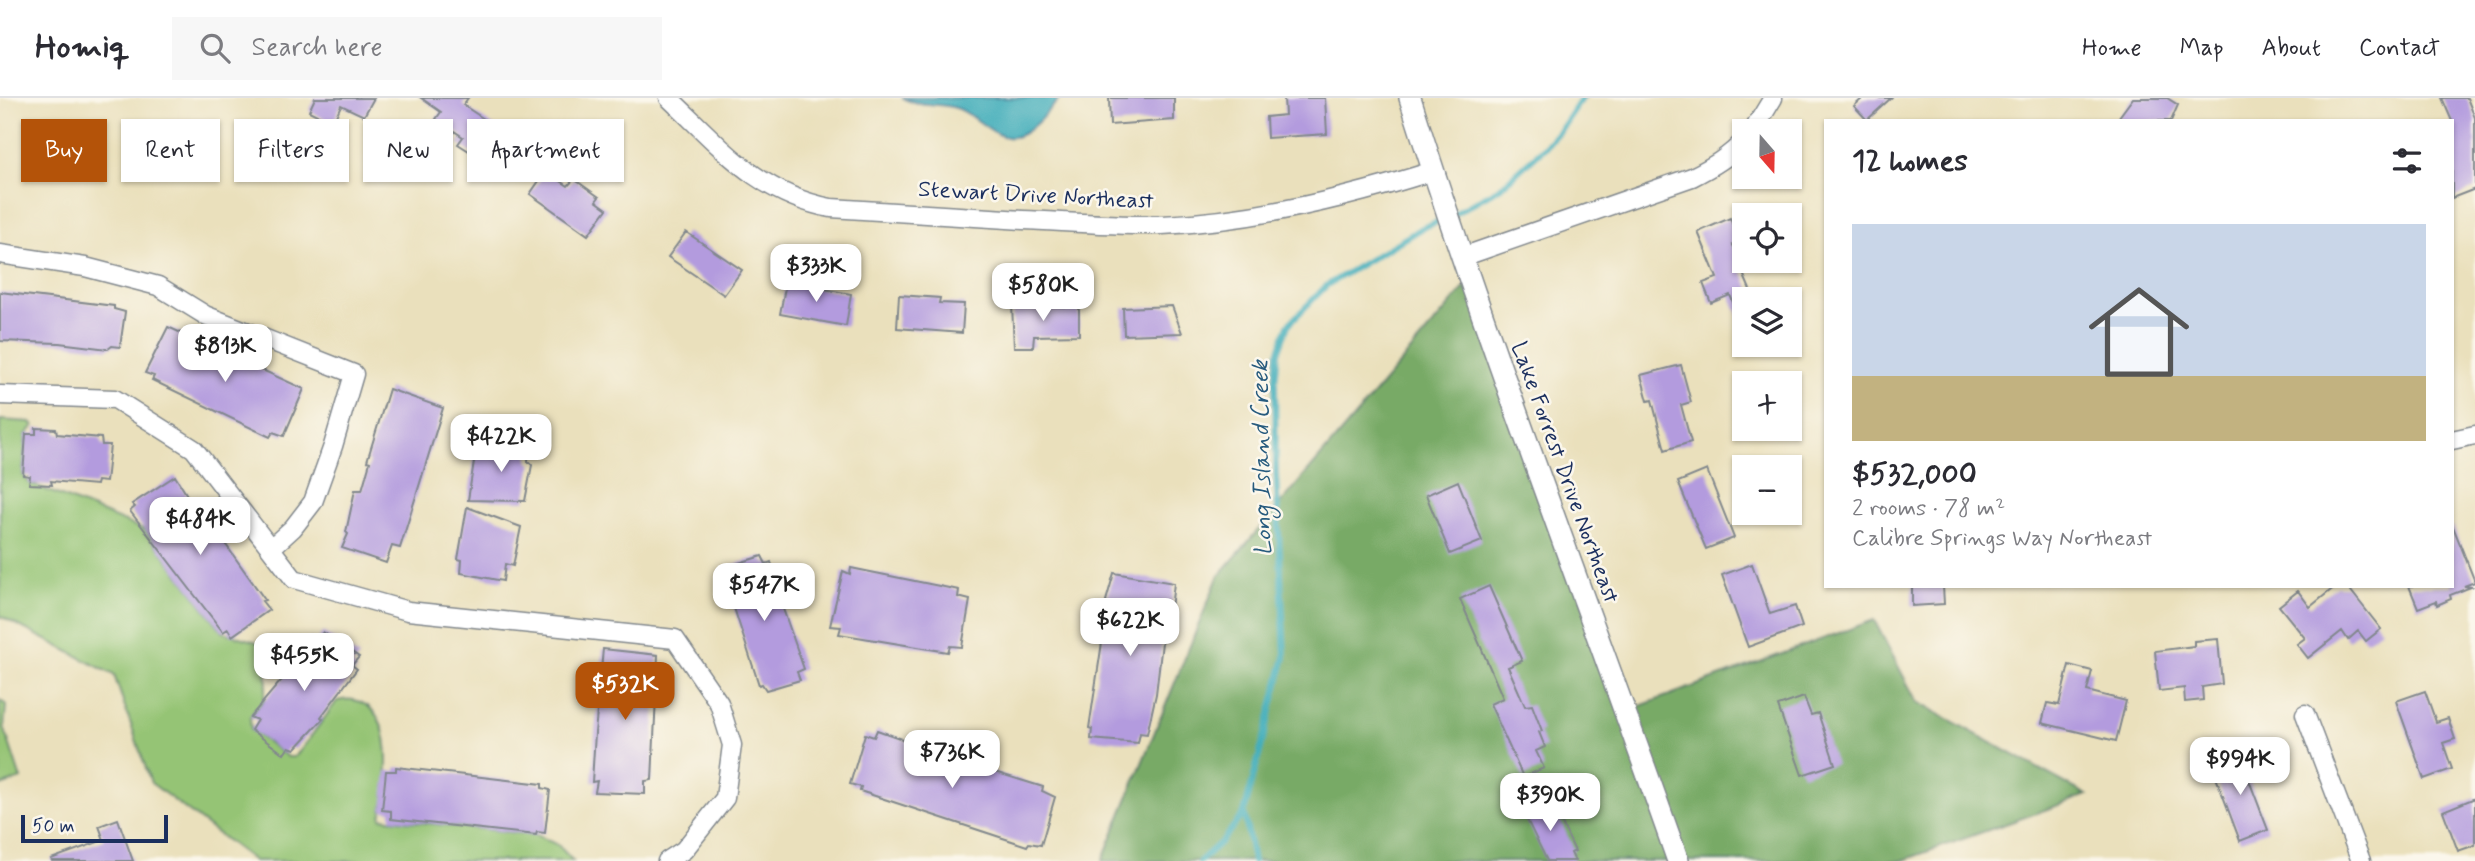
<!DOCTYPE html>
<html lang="en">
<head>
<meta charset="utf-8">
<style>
  body { margin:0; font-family:Mynerve,sans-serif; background:#f7f7f7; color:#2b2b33; height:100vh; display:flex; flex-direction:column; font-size:26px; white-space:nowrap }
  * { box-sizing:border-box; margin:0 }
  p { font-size:23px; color:#7c7c81 }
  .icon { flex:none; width:38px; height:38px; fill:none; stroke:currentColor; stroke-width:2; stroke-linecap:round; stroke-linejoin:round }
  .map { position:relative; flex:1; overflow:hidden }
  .side { position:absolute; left:1824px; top:21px; width:630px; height:469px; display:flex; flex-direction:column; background:#fff; border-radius:0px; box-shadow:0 2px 5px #0004 }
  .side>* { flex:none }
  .hud { position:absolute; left:21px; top:21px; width:665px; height:63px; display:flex; gap:14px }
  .needle { width:46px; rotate:160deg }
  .tools { position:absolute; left:1732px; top:21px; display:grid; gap:14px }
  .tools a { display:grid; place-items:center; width:70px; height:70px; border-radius:0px; background:#fff; box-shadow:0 2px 5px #0004; font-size:35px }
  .scale { position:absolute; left:21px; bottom:18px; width:147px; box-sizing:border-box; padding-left:7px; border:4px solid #1b2f5e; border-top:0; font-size:19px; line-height:24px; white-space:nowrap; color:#1b2f5e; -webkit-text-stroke:5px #fbf7ec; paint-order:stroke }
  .price { position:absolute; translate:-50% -60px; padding:0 16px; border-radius:14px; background:#fff; color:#222; font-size:23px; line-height:46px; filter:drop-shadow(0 2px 4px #0008) }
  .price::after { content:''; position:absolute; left:50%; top:42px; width:21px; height:16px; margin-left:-10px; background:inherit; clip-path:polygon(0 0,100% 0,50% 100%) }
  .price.selected { background:#b45309; color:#fff }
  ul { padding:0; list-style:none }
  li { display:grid; align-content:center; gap:14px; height:371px; padding:0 28px }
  li span { display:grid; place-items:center; height:217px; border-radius:0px; color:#555 }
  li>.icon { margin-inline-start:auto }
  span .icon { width:126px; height:126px; fill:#fffc; stroke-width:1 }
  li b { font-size:30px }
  h2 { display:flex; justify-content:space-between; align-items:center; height:84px; padding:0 28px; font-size:30px }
  .chip { padding:0 24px; border-radius:0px; background:#fff; box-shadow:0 2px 5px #0004; font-size:24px; line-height:63px }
  .chip.selected { background:#b45309; color:#fff }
  header { display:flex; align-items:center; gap:42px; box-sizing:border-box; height:98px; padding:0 35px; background:#fff; border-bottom:2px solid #e1e1e2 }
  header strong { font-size:33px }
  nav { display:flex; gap:38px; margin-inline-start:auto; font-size:24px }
  .search { width:490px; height:63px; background:#f7f7f7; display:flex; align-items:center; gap:18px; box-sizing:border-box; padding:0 24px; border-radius:0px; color:#7c7c81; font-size:26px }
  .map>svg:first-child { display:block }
  .green { fill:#95c474; stroke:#587a69; stroke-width:2 }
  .forest { fill:#78aa66; stroke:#4a6c62; stroke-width:2 }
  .water { fill:#3cacb9; stroke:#2c6e8c; stroke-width:2 }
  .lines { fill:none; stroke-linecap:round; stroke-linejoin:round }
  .stream { stroke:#3cacb9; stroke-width:6 }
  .building { fill:#b39bde }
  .minor-casing { stroke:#82888d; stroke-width:21 }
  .tertiary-casing { stroke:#82888d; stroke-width:24 }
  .minor { stroke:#fff; stroke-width:18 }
  .tertiary { stroke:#fff; stroke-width:21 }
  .labels { text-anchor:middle; stroke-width:5; stroke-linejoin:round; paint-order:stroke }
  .street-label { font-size:23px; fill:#1b2f5e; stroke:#fbf7ec }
  .water-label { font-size:24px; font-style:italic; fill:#275b7e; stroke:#fbf7ec }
</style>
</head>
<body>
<header>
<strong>Homiq</strong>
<div class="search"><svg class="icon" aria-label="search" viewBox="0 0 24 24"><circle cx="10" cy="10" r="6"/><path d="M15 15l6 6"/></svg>Search here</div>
<nav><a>Home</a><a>Map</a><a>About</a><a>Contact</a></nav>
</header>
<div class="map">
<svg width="2475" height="763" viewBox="0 0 2475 763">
  <rect width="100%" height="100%" fill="#fbf7ec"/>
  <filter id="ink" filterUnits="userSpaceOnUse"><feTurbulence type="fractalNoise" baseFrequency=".0143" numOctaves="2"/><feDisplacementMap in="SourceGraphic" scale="14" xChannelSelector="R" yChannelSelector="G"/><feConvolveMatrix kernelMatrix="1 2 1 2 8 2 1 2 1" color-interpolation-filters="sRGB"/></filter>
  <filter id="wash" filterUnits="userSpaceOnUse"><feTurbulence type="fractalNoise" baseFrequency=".00686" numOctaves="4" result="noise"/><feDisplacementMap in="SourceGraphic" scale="28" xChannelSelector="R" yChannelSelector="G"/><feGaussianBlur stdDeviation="1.57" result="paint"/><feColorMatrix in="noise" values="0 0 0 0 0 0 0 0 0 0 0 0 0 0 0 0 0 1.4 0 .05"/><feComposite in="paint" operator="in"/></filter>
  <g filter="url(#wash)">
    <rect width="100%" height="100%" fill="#eae0bc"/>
    <path class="green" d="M0,322L31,324L34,328L26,337L23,377L29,385L145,432L223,534L257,544L262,552L266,565L267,583L263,604L250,619L251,632L288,659H294L300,653L337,603C342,602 349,601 354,602C399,612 387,687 381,720L536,737L558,747L573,763H254L151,685L114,577L0,518Z
      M0,602L6,607L4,629L21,681L0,688Z"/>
    <path class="forest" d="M1472,181L1621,615L1874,522L1917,604L2087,697L1901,763H1102L1218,479Z"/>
    <path class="water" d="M902,0H1061C1046,13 1024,49 1000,37C986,31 975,18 959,11C941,4 920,9 902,0Z"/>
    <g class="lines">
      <path class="stream" d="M1244,715L1253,763
        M1200,763L1221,744L1244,715L1285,559L1276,375L1275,284L1278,255L1288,227L1327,187L1422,130L1449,119L1501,89L1544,50L1564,27L1582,0"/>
    </g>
    <g id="blocks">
      <path class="building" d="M315,0H374L364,18L341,7L333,25L309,13Z
        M421,0H468L463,7L520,45L505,69L487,56L483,62L458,46L463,39L436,21L441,14Z
        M1109,0H1174V22L1110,27Z
        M1284,0H1325L1327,36L1267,40L1266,19L1285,17Z
        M1863,0H1891L1867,22L1854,8Z
        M2133,0H2167L2178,7L2171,23H2116Z
        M2442,0H2467L2475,20V91L2452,100V23Z
        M546,73L568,88L574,81L599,99L596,103L607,111L588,137L530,96Z
        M1730,120L1740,145L1733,147L1742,164L1739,166L1754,201H1745V232L1730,197L1711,205L1703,185L1717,180L1698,134Z
        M686,134L742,172L724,197L668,159Z
        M786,184L851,196L846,228L780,216Z
        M0,194L114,208V211L125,214L120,249L112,248L108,251L59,245L0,243Z
        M899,197L940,200L939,205L964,206L962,235L897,230Z
        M1012,207L1079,209V237L1034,238L1033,249H1014Z
        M1172,208L1182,235L1124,237L1123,210Z
        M168,229L304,291L284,338L273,334L270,339L152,282L154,278L145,275Z
        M1681,267L1691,304L1681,307L1691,344L1665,352L1652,302L1648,303L1641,277Z
        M389,291L443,310L400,450L392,448L386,465L342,450L348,436L346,434L355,392H362L370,364L367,363Z
        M36,330L56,331L57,336L101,340L102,347H110L106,384L97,383L96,387L51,383L52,387L29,386L30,378L23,377L26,336H36Z
        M487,345L529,351L528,363L532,367L525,403L468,402L475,357L484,358Z
        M1707,372L1734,440L1706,451L1678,384Z
        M175,378L190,402L219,437L265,502L262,503L269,512L232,538L228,531L223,534L130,413L135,409L132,406Z
        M1458,383L1482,443L1450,456L1426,397Z
        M467,409L521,429L513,468L505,466L503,483L461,475L462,462L458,461Z
        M2452,426L2475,484L2464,488L2471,489L2450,497L2451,501L2437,507L2436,503L2418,510L2409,488H2452Z
        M762,458L766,466L771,464L785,507L782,508L804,571L797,574L800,582L766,592L762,586L759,587L724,479L734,476L732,467Z
        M1752,466L1770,516L1795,508L1802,529L1748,549L1722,477Z
        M851,470L959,492L958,499L970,502L962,549L950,548L948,554L839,536L841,529L830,528L843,473L850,476Z
        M1114,475L1174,485L1171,510H1166L1156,596L1147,636L1140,635L1138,645L1091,641L1092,631L1089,630L1108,505L1106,503Z
        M1489,488L1522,563L1508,569L1525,608L1532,607L1542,633L1539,634L1545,649L1536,653L1544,670L1523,679L1490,606L1503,600L1460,501Z
        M1912,488H1943L1944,506L1912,508Z
        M2336,488H2347L2381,531L2366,543L2358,533L2348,542L2342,533L2308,560L2297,546L2305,540L2279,508L2298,493L2310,509Z
        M323,534L359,559L352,567L357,571L321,619L323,621L295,651L289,649L284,656L251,632L257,622L250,619L292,570L289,568L310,540L316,543Z
        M2218,541L2222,586L2202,589L2203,602L2185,604L2184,590L2159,593L2155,553L2194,548V543Z
        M603,551L658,557L652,682L645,683V696L595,694L597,683L592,684L595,635Z
        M2069,567L2092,573L2087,593L2126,603L2116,643L2042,625L2047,605L2059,607Z
        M2425,593L2436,624L2448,620L2455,641L2443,645L2452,671L2424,681L2396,603Z
        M1804,599L1811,617L1818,615L1835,666L1802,677L1778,608Z
        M877,632L919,647L917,650L1043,689L1042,693L1055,699L1041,747L1029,745L1027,748L860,693L861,689L850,686L865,636L874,639Z
        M2239,656L2268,732L2240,743L2211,666Z
        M396,669L542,686V690L550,692L545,735L537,734L536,737L391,721V713L382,712L386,673H396Z
        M2475,700V747L2458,753L2443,713Z
        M1551,703L1575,753L1571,755L1575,763H1547L1524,716Z
        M118,721L133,763H52L51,761L104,742L99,728Z"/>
    </g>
  </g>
  <g filter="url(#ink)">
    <use href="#blocks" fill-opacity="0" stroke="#82888d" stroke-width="2"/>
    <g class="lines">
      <defs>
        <path id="minor" d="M669,0C721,49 758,96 831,110C895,114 959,118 1023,122C1069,124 1115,128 1162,127C1254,123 1345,101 1433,73
          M1753,33L1773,0
          M0,156L85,169L158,188L205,217L354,276L333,348L313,404L293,430L271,450
          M1462,159L1692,79C1712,69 1729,59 1745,42
          M0,297L115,301L194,351L294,481L408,513L675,541L719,605L732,647L725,700L684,752L667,763
          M2452,342L2475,337
          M2305,616L2361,763"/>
        <path id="tertiary" d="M1410,0C1491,257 1589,509 1678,763"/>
      </defs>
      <use href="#minor" class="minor-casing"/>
      <use href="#tertiary" class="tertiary-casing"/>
      <use href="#minor" class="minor"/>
      <use href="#tertiary" class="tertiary"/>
    </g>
  </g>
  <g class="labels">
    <g class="street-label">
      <text transform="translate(1036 96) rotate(3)" y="8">Stewart Drive Northeast</text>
      <text transform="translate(1566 374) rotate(70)" y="8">Lake Forrest Drive Northeast</text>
    </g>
    <g class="water-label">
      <text transform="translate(1261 360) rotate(-91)" y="8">Long Island Creek</text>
    </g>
  </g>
</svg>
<div class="tools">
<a><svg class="needle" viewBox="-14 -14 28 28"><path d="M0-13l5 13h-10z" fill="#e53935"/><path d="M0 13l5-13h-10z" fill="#7c7c81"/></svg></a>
<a><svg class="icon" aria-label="locate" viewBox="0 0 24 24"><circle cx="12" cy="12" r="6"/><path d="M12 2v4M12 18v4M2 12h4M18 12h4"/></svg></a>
<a><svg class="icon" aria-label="layers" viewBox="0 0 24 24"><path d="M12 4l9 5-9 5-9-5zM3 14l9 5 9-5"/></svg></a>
<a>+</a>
<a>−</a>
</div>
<div class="scale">50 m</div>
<b class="price" style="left:816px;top:206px">$333K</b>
<b class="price" style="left:1043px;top:225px">$580K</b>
<b class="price" style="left:225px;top:286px">$813K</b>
<b class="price" style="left:501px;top:376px">$422K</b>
<b class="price" style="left:200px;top:459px">$484K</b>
<b class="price" style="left:764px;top:525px">$547K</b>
<b class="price" style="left:1130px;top:560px">$622K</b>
<b class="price" style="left:304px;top:595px">$455K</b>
<b class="price selected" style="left:625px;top:624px">$532K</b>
<b class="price" style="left:952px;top:692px">$736K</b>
<b class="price" style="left:2240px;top:699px">$994K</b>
<b class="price" style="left:1550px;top:735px">$390K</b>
<div class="hud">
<a class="chip selected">Buy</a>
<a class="chip">Rent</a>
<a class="chip">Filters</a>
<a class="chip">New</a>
<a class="chip">Apartment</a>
</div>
<section class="side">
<h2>12 homes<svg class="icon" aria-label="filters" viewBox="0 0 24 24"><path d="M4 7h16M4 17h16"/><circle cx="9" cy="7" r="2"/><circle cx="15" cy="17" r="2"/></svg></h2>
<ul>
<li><span style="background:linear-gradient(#c9d6e8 70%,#c2b280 0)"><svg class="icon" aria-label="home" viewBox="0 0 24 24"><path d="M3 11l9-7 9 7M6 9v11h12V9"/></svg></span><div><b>$532,000</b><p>2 rooms · 78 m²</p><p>Calibre Springs Way Northeast</p></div></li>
</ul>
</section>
</div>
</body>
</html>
